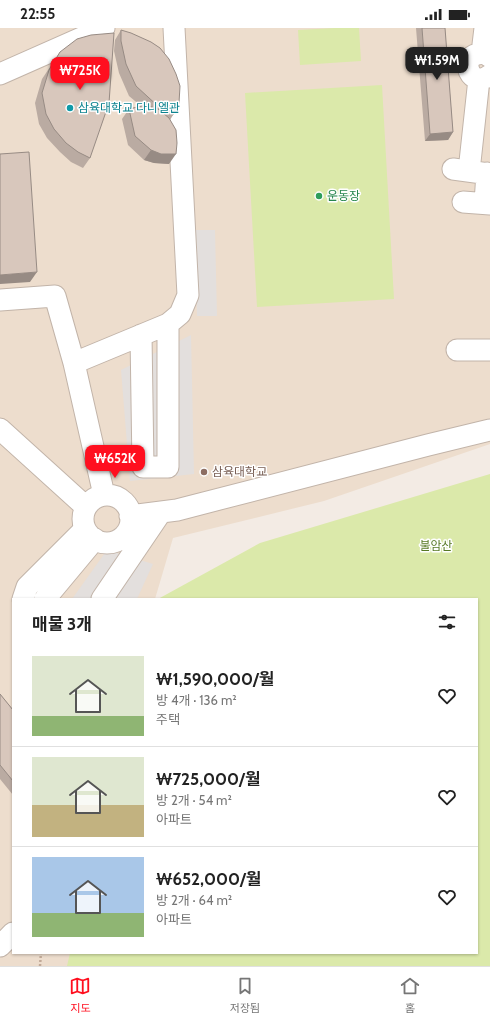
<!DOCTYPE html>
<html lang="ko">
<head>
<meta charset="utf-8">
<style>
  body { margin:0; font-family:Cabin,"Noto Sans KR",sans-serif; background:#f2f2f2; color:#222; height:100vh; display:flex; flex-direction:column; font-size:15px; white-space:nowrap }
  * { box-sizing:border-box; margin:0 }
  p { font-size:13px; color:#767676 }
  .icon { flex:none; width:22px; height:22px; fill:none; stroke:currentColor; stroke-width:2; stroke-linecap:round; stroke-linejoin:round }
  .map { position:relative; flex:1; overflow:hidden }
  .panel { position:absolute; left:12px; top:570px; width:466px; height:356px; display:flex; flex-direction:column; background:#fff; border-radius:0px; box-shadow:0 1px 3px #0004 }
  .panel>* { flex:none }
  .price { position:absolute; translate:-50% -34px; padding:0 9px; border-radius:8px; background:#ff0f1f; color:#fff; font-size:13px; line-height:26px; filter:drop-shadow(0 1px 2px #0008) }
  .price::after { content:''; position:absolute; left:50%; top:24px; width:12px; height:9px; margin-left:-6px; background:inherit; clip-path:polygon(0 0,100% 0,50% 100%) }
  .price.selected { background:#222; color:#fff }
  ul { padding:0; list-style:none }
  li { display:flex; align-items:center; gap:12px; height:100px; padding:0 20px }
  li+li { border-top:1px solid #e0e0e0 }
  li span { display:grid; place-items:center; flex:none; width:112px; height:80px; border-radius:0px; color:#555 }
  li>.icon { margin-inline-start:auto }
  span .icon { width:48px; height:48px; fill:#fffc; stroke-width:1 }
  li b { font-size:17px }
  h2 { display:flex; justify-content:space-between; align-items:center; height:48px; padding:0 20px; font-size:17px }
  .status { display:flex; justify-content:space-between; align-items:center; height:28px; padding:0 20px; background:#fff; direction:ltr }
  .status svg { height:11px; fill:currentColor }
  .dock { display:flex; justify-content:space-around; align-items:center; height:56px; border-top:1px solid #e0e0e0; background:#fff; font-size:11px; color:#767676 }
  .dock a { display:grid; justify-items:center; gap:2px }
  .dock .selected { color:#ff0f1f }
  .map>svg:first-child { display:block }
  .education { fill:#edddcd }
  .green { fill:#dbe9aa }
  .parking { fill:#e3dfdd }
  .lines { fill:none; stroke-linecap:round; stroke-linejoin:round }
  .minor-casing { stroke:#c2b4a9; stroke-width:23 }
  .path { stroke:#c1a997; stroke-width:2.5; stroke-dasharray:2 2; stroke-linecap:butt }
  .minor { stroke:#fff; stroke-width:21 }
  .wall { fill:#baaba2 }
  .shaded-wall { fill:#978b84 }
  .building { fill:#d8c7bc; stroke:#978b84 }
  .culture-dot { fill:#0f9aa8; stroke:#fff; stroke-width:1.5 }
  .leisure-dot { fill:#2e9e5b; stroke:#fff; stroke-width:1.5 }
  .education-dot { fill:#8d6e63; stroke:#fff; stroke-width:1.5 }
  .labels { text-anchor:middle; stroke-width:3; stroke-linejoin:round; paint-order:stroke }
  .culture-label { font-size:12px; fill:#0d838f; stroke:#fff; text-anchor:start }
  .leisure-label { font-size:12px; fill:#27864d; stroke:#fff; text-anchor:start }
  .education-label { font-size:12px; fill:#785e54; stroke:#fff; text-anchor:start }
  .park-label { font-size:12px; fill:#577925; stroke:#fff }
</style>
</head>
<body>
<div class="status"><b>22:55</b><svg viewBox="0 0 49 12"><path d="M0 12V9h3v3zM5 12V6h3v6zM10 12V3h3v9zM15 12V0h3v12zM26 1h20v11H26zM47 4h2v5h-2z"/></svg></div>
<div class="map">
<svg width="490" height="938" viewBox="0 0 490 938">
  <rect width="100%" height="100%" fill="#f3ebe4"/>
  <path class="education" d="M0,0H490V416L324,473L173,510L155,571H13V925H83L81,938H0Z"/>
  <path class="green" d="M335,0H359L361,33L300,37L298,2Z
    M382,57L394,271L257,279L245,65Z
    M490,446V938H67L70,925H477V571H158L260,515Z"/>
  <path class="parking" d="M194,202H215L217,288H197Z
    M191,307L194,446L130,453L121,342Z
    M107,522L153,536L137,571H72Z"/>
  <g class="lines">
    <defs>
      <path id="minor" d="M482,25L485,0
        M490,29C487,26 483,25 478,26C458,30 471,62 490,47
        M0,46L104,0
        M453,141L490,146
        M469,143L479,51
        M463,174L490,176
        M485,175L487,145
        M0,272L55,268L74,335
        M141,307L143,439H168V296
        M457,322H490
        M0,401L86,479
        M104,467L74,335L168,296L180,286L188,267L174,0
        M83 491a24 24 0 1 1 48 0a24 24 0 1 1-48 0Z
        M130,488L177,482L428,417L490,402
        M23,571L27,559L85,501
        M45,571L95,511
        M102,571L161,484
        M0,918L13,905"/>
    </defs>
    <use href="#minor" class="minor-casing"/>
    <path class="path" d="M40,938L41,925"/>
    <use href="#minor" class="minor"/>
  </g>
  <path class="wall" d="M416,0H445L453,104L448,112L425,113Z
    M121,2L173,87L170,92L169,136L154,135L144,132L128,117L122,91L129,81L141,78L129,68L119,45L114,23L115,12Z
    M60,24L90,130L83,140L71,134L60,124L47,110L39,96L35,75L42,51Z
    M0,666L13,682V767L0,751Z"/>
  <path class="shaded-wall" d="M453,104L448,112L425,113L430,106Z
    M151,122L176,126L169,136L154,135L144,132Z
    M37,244L30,254L0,256V247Z"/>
  <path class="building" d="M422,0H445L453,104L430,106Z
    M121,2L131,5L151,14L160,20L169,31L176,46L180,58L179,75L173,87L160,80L136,58L126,36L121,13Z
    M114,5L109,75L90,130L78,124L66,115L54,101L46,86L42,65L49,42L60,24L77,11L91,7Z
    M146,77L158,81L169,90L176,102L177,115L176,126H161L151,122L135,108L129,81Z
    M29,124L37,244L0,247V126Z
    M0,666L13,682V753L0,737Z"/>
  <circle class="culture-dot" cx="70" cy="80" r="4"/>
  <circle class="leisure-dot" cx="319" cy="168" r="4"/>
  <circle class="education-dot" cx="204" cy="444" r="4"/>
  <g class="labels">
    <g class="culture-label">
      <text x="78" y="84">삼육대학교 다니엘관</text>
    </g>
    <g class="leisure-label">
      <text x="327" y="172">운동장</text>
    </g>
    <g class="education-label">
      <text x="212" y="448">삼육대학교</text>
    </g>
    <g class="park-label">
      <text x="436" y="522">불암산</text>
    </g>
  </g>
</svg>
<b class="price selected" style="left:437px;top:53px">₩1.59M</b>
<b class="price" style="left:80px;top:63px">₩725K</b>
<b class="price" style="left:115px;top:451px">₩652K</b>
<section class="panel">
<h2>매물 3개<svg class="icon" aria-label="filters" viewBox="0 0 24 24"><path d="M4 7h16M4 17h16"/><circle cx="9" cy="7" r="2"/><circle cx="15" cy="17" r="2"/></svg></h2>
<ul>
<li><span style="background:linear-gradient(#dfe7d0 75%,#8fb573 0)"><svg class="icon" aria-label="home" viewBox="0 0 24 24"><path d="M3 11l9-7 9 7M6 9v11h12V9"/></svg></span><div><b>₩1,590,000/월</b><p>방 4개 · 136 m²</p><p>주택</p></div><svg class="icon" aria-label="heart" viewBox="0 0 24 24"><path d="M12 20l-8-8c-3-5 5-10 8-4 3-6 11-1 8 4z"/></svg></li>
<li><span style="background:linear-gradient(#dfe7d0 60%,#c2b280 0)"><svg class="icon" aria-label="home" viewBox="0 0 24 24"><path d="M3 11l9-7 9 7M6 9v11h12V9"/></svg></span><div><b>₩725,000/월</b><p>방 2개 · 54 m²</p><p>아파트</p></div><svg class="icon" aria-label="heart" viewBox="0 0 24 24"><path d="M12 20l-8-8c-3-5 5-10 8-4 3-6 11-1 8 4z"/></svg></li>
<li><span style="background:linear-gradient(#a9c7e8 70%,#8fb573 0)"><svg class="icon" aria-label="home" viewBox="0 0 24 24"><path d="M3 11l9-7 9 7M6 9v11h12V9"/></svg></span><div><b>₩652,000/월</b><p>방 2개 · 64 m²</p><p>아파트</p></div><svg class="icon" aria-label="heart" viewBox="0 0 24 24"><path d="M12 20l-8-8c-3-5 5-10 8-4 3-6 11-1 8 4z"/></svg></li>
</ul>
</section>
</div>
<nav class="dock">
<a class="selected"><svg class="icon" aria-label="map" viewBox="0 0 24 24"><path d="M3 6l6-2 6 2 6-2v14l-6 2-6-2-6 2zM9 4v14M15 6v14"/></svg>지도</a>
<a><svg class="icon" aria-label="saved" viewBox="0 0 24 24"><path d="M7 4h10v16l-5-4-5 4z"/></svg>저장됨</a>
<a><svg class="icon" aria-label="home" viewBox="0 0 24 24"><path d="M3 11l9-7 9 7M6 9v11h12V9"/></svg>홈</a>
</nav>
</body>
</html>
